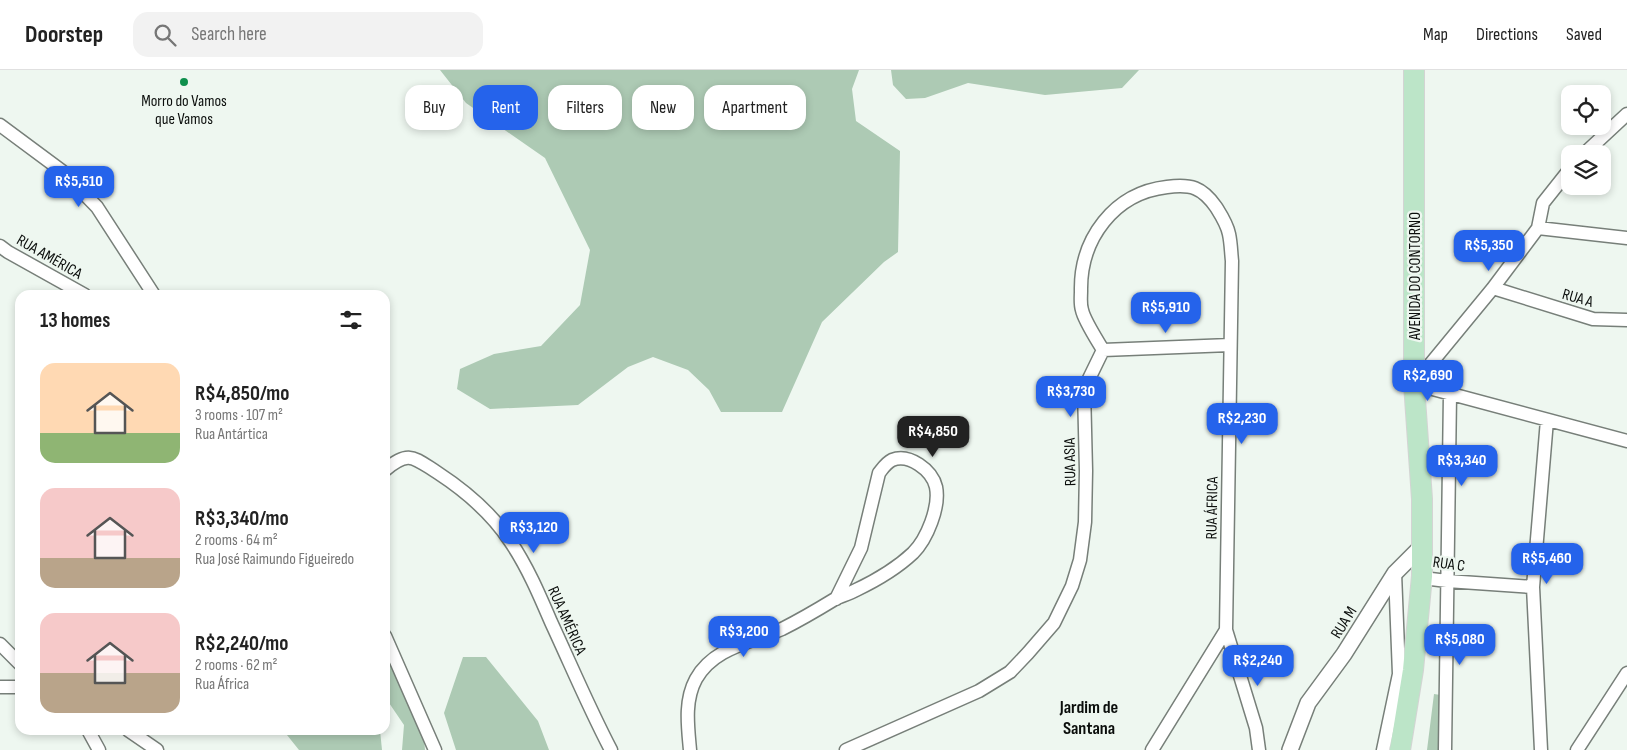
<!DOCTYPE html>
<html lang="en">
<head>
<meta charset="utf-8">
<style>
  body { margin:0; font-family:"Sofia Sans Condensed",sans-serif; background:#f2f2f2; color:#222; height:100vh; display:flex; flex-direction:column; font-size:19px; white-space:nowrap }
  * { box-sizing:border-box; margin:0 }
  p { font-size:16px; color:#767676 }
  .icon { flex:none; width:28px; height:28px; fill:none; stroke:currentColor; stroke-width:2; stroke-linecap:round; stroke-linejoin:round }
  .map { position:relative; flex:1; overflow:hidden }
  .drawer { position:absolute; left:15px; top:220px; width:375px; height:445px; display:flex; flex-direction:column; background:#fff; border-radius:15px; box-shadow:0 2px 8px #0003 }
  .drawer>* { flex:none }
  .hud { position:absolute; left:405px; top:15px; width:475px; height:45px; display:flex; gap:10px }
  .buttons { position:absolute; left:1561px; top:15px; display:grid; gap:10px }
  .buttons a { display:grid; place-items:center; width:50px; height:50px; border-radius:10px; background:#fff; box-shadow:0 2px 8px #0003; font-size:25px }
  .price { position:absolute; translate:-50% -42px; padding:0 11px; border-radius:10px; background:#2563eb; color:#fff; font-size:16px; line-height:32px; filter:drop-shadow(0 1px 2px #0008) }
  .price::after { content:''; position:absolute; left:50%; top:30px; width:15px; height:11px; margin-left:-8px; background:inherit; clip-path:polygon(0 0,100% 0,50% 100%) }
  .price.active { background:#222; color:#fff }
  ul { padding:0; list-style:none }
  li { display:flex; align-items:center; gap:15px; height:125px; padding:0 25px }
  li span { display:grid; place-items:center; flex:none; width:140px; height:100px; border-radius:15px; color:#555 }
  li>.icon { margin-inline-start:auto }
  span .icon { width:60px; height:60px; fill:#fffc; stroke-width:1 }
  li b { font-size:21px }
  h2 { display:flex; justify-content:space-between; align-items:center; height:60px; padding:0 25px; font-size:21px }
  .tag { padding:0 18px; border-radius:15px; background:#fff; box-shadow:0 2px 8px #0003; font-size:18px; line-height:45px }
  .tag.active { background:#2563eb; color:#fff }
  header { display:flex; align-items:center; gap:30px; box-sizing:border-box; height:70px; padding:0 25px; background:#fff; border-bottom:1px solid #e0e0e0 }
  header strong { font-size:24px }
  nav { display:flex; gap:28px; margin-inline-start:auto; font-size:18px }
  .search { width:350px; height:45px; background:#f2f2f2; display:flex; align-items:center; gap:12px; box-sizing:border-box; padding:0 18px; border-radius:15px; color:#767676; font-size:19px }
  .map>svg:first-child { display:block }
  .green { fill:#adcab4 }
  .lines { fill:none; stroke-linecap:round; stroke-linejoin:round }
  .minor-casing { stroke:#777f79; stroke-width:15 }
  .tertiary-casing { stroke:#777f79; stroke-width:18 }
  .primary-casing { stroke:#d3d4d3; stroke-width:22 }
  .minor { stroke:#fff; stroke-width:12 }
  .tertiary { stroke:#fff; stroke-width:15 }
  .primary { stroke:#bce5c8; stroke-width:20 }
  .poi-dot { fill:#0e8f4c; stroke:#eef7f0; stroke-width:2 }
  .labels { text-anchor:middle; stroke-width:4.5; stroke-linejoin:round; paint-order:stroke }
  .poi-label { font-size:16px; fill:#0b0e0c; stroke:#eef7f0 }
  .street-label { font-size:16px; fill:#0b0e0c; stroke:#eef7f0 }
  .neighbourhood-label { font-size:18px; font-weight:bold; fill:#0b0e0c; stroke:#eef7f0 }
</style>
</head>
<body>
<header>
<strong>Doorstep</strong>
<div class="search"><svg class="icon" aria-label="search" viewBox="0 0 24 24"><circle cx="10" cy="10" r="6"/><path d="M15 15l6 6"/></svg>Search here</div>
<nav><a>Map</a><a>Directions</a><a>Saved</a></nav>
</header>
<div class="map">
<svg width="1627" height="680" viewBox="0 0 1627 680">
  <rect width="100%" height="100%" fill="#eef7f0"/>
  <path class="green" d="M440,0H859L852,19L856,51L900,81L898,182L884,192L822,252L782,342H721L709,320L688,300L653,287L628,297L578,335L490,339L457,319L460,299L494,284L541,276L580,235L590,180L545,88L466,33Z
    M891,0H1139L1122,18L1045,25L968,13L925,28L906,29L893,15Z
    M385,565L422,645L425,680H402L404,655L385,627Z
    M463,587H486L538,651L549,680H456L444,643Z
    M1434,624L1447,626L1451,680H1427Z
    M283,660H380L382,680H299Z"/>
  <g class="lines">
    <defs>
      <path id="minor" d="M0,55L62,101L97,137L154,225
        M1584,84L1627,44
        M1570,99L1543,133L1538,158L1493,218L1414,314L1627,371
        M1538,158L1627,168
        M0,176L8,182L85,225
        M1493,218L1593,249L1627,250
        M1103,280L1230,275
        M385,400C409,379 414,388 438,403C464,420 492,444 510,471C527,496 539,524 551,552C571,595 589,638 611,680
        M1422,506L1431,509L1447,511L1533,517
        M385,566L435,680
        M0,574L20,594
        M0,617H20
        M88,660L99,680
        M128,660L157,680
        M690,680C688,657 684,631 696,609C714,577 751,573 782,559C800,550 817,540 835,529C841,526 849,524 856,520C877,510 896,499 913,483C927,469 940,437 936,417C932,400 909,383 892,390C886,393 883,398 879,403L861,478L836,529
        M846,680L979,621L1010,602L1028,583L1054,553L1072,516L1080,490L1085,452L1086,401L1084,319L1103,280C1097,270 1084,250 1082,240C1080,234 1081,227 1081,221C1080,169 1114,123 1167,117C1191,114 1202,117 1216,137C1221,145 1227,154 1229,164C1231,173 1231,182 1232,191L1226,560L1256,658L1259,680
        M1152,680L1226,560
        M1383,680L1399,604L1395,503
        M1445,680L1450,324
        M1541,680L1533,517L1547,350
        M1577,680L1627,603"/>
      <path id="tertiary" d="M1290,680L1308,633L1344,584L1395,503L1422,476"/>
      <path id="primary" d="M1400,680L1413,600L1422,506V429L1414,314V0"/>
    </defs>
    <use href="#minor" class="minor-casing"/>
    <use href="#tertiary" class="tertiary-casing"/>
    <use href="#primary" class="primary-casing"/>
    <use href="#minor" class="minor"/>
    <use href="#tertiary" class="tertiary"/>
    <use href="#primary" class="primary"/>
  </g>
  <circle class="poi-dot" cx="184" cy="12" r="5"/>
  <g class="labels">
    <g class="poi-label">
      <text x="184" y="36">Morro do Vamos<tspan x="184" dy="18">que Vamos</tspan></text>
    </g>
    <g class="street-label">
      <text transform="translate(50 186) rotate(30)" y="6">RUA AMÉRICA</text>
      <text transform="translate(1414 206) rotate(-90)" y="6">AVENIDA DO CONTORNO</text>
      <text transform="translate(1578 227) rotate(16)" y="6">RUA A</text>
      <text transform="translate(1069 392) rotate(-91)" y="6">RUA ASIA</text>
      <text transform="translate(1211 438) rotate(-89)" y="6">RUA ÁFRICA</text>
      <text transform="translate(1449 493) rotate(8)" y="6">RUA C</text>
      <text transform="translate(568 550) rotate(66)" y="6">RUA AMÉRICA</text>
      <text transform="translate(1343 552) rotate(-58)" y="6">RUA M</text>
    </g>
    <g class="neighbourhood-label">
      <text x="1089" y="643">Jardim de<tspan x="1089" dy="21">Santana</tspan></text>
    </g>
  </g>
</svg>
<div class="buttons">
<a><svg class="icon" aria-label="locate" viewBox="0 0 24 24"><circle cx="12" cy="12" r="6"/><path d="M12 2v4M12 18v4M2 12h4M18 12h4"/></svg></a>
<a><svg class="icon" aria-label="layers" viewBox="0 0 24 24"><path d="M12 4l9 5-9 5-9-5zM3 14l9 5 9-5"/></svg></a>
</div>
<b class="price" style="left:79px;top:138px">R$5,510</b>
<b class="price" style="left:1489px;top:202px">R$5,350</b>
<b class="price" style="left:1166px;top:264px">R$5,910</b>
<b class="price" style="left:1428px;top:332px">R$2,690</b>
<b class="price" style="left:1071px;top:348px">R$3,730</b>
<b class="price" style="left:1242px;top:375px">R$2,230</b>
<b class="price active" style="left:933px;top:388px">R$4,850</b>
<b class="price" style="left:1462px;top:417px">R$3,340</b>
<b class="price" style="left:534px;top:484px">R$3,120</b>
<b class="price" style="left:1547px;top:515px">R$5,460</b>
<b class="price" style="left:744px;top:588px">R$3,200</b>
<b class="price" style="left:1460px;top:596px">R$5,080</b>
<b class="price" style="left:1258px;top:617px">R$2,240</b>
<div class="hud">
<a class="tag">Buy</a>
<a class="tag active">Rent</a>
<a class="tag">Filters</a>
<a class="tag">New</a>
<a class="tag">Apartment</a>
</div>
<section class="drawer">
<h2>13 homes<svg class="icon" aria-label="filters" viewBox="0 0 24 24"><path d="M4 7h16M4 17h16"/><circle cx="9" cy="7" r="2"/><circle cx="15" cy="17" r="2"/></svg></h2>
<ul>
<li><span style="background:linear-gradient(#ffd9b3 70%,#8fb573 0)"><svg class="icon" aria-label="home" viewBox="0 0 24 24"><path d="M3 11l9-7 9 7M6 9v11h12V9"/></svg></span><div><b>R$4,850/mo</b><p>3 rooms · 107 m²</p><p>Rua Antártica</p></div></li>
<li><span style="background:linear-gradient(#f6c9c9 70%,#b9a48a 0)"><svg class="icon" aria-label="home" viewBox="0 0 24 24"><path d="M3 11l9-7 9 7M6 9v11h12V9"/></svg></span><div><b>R$3,340/mo</b><p>2 rooms · 64 m²</p><p>Rua José Raimundo Figueiredo</p></div></li>
<li><span style="background:linear-gradient(#f6c9c9 60%,#b9a48a 0)"><svg class="icon" aria-label="home" viewBox="0 0 24 24"><path d="M3 11l9-7 9 7M6 9v11h12V9"/></svg></span><div><b>R$2,240/mo</b><p>2 rooms · 62 m²</p><p>Rua África</p></div></li>
</ul>
</section>
</div>
</body>
</html>
